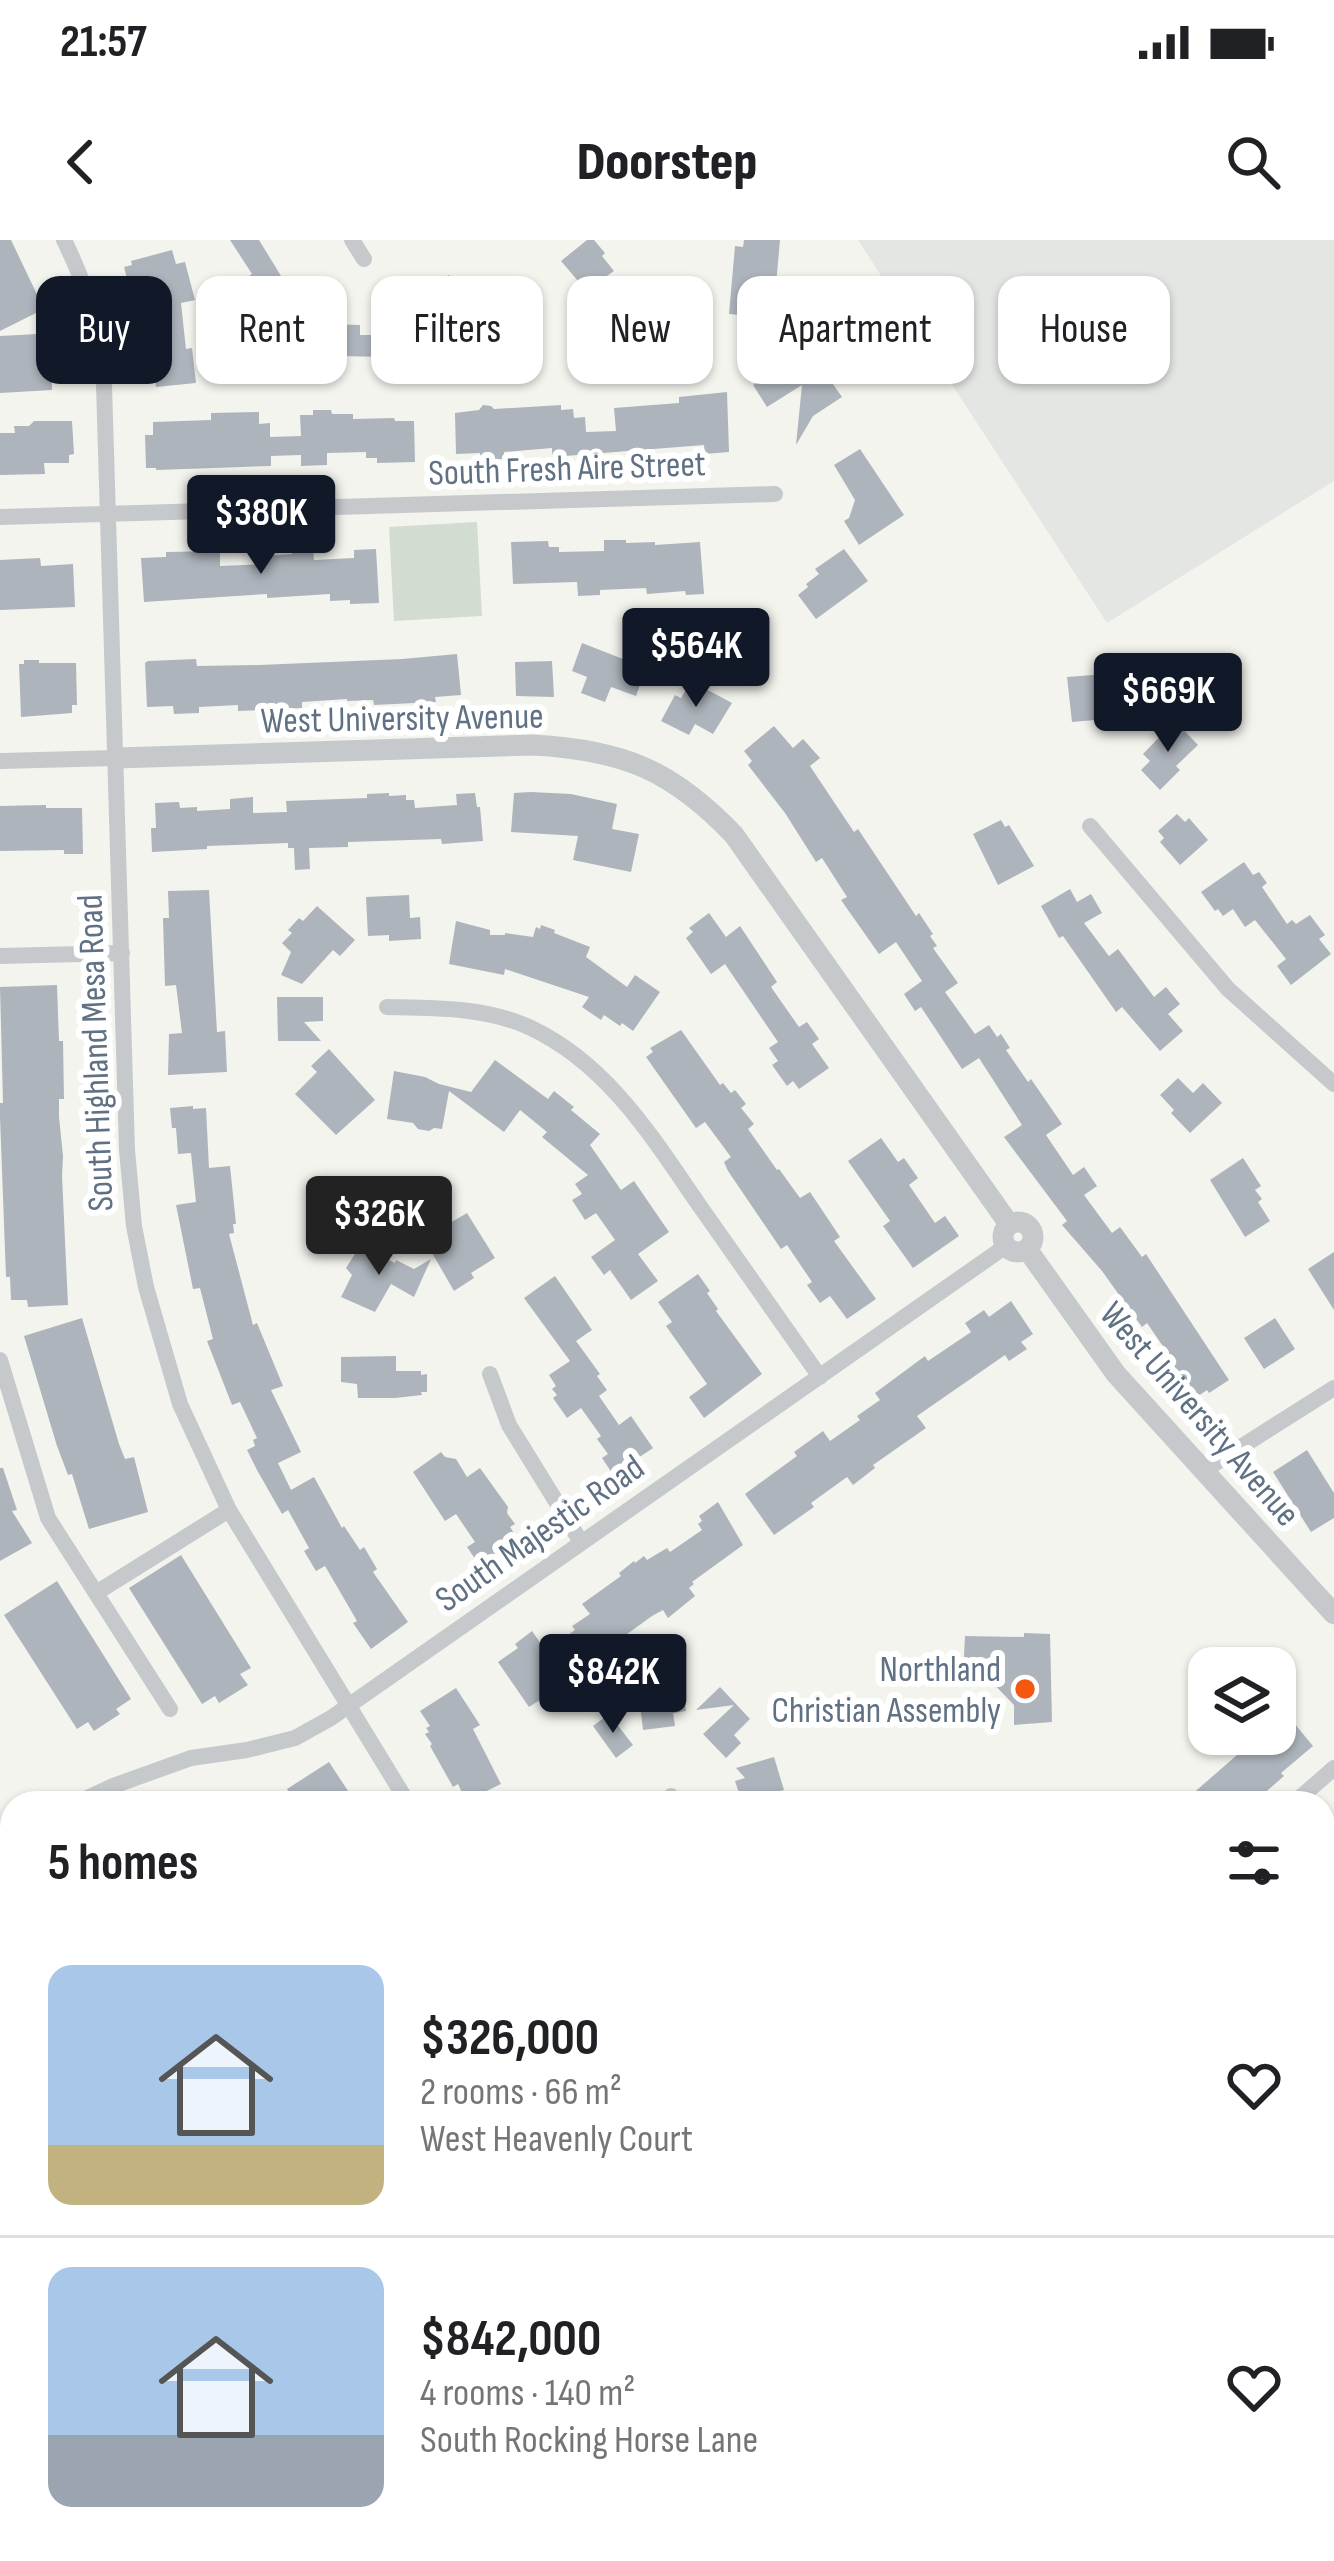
<!DOCTYPE html>
<html lang="en">
<head>
<meta charset="utf-8">
<style>
  body { margin:0; font-family:"Sofia Sans Condensed",sans-serif; background:#f6f6f6; color:#202124; height:100vh; display:flex; flex-direction:column; font-size:45px; white-space:nowrap }
  * { box-sizing:border-box; margin:0 }
  p { font-size:39px; color:#757577 }
  .icon { flex:none; width:66px; height:66px; fill:none; stroke:currentColor; stroke-width:2; stroke-linecap:round; stroke-linejoin:round }
  .map { position:relative; flex:1; overflow:hidden }
  .panel { position:absolute; left:0px; top:1551px; width:1335px; height:771px; display:flex; flex-direction:column; background:#fff; border-radius:36px 36px 0 0; box-shadow:0 3px 9px #0004 }
  .panel>* { flex:none }
  .top-card { position:absolute; left:36px; top:36px; width:1263px; height:108px; display:flex; gap:24px }
  .controls { position:absolute; left:1188px; top:1407px; display:grid; gap:24px }
  .controls a { display:grid; place-items:center; width:108px; height:108px; border-radius:24px; background:#fff; box-shadow:0 3px 9px #0004; font-size:60px }
  .price { position:absolute; translate:-50% -102px; padding:0 27px; border-radius:12px; background:#111827; color:#fff; font-size:39px; line-height:78px; filter:drop-shadow(0 3px 6px #0008) }
  .price::after { content:''; position:absolute; left:50%; top:72px; width:36px; height:27px; margin-left:-18px; background:inherit; clip-path:polygon(0 0,100% 0,50% 100%) }
  .price.selected { background:#222; color:#fff }
  ul { padding:0; list-style:none }
  li { display:flex; align-items:center; gap:36px; height:300px; padding:0 48px }
  li+li { border-top:3px solid #e0e0e0 }
  li span { display:grid; place-items:center; flex:none; width:336px; height:240px; border-radius:24px; color:#555 }
  li>.icon { margin-inline-start:auto }
  span .icon { width:144px; height:144px; fill:#fffc; stroke-width:1 }
  li b { font-size:51px }
  h2 { display:flex; justify-content:space-between; align-items:center; height:144px; padding:0 48px; font-size:51px }
  .tag { padding:0 42px; border-radius:24px; background:#fff; box-shadow:0 3px 9px #0004; font-size:42px; line-height:108px }
  .tag.selected { background:#111827; color:#fff }
  .status { display:flex; justify-content:space-between; align-items:center; height:84px; padding:0 60px; background:#fff; direction:ltr }
  .status svg { height:33px; fill:currentColor }
  header { display:flex; justify-content:space-between; align-items:center; height:156px; padding:0 48px; background:#fff; font-size:54px; font-weight:800 }
  .map>svg:first-child { display:block }
  .built { fill:#e4e6e3 }
  .green { fill:#d3dcd0 }
  .building { fill:#adb4bb }
  .lines { fill:none; stroke-linecap:round; stroke-linejoin:round }
  .minor { stroke:#c6c9cc; stroke-width:16 }
  .tertiary { stroke:#c6c9cc; stroke-width:21 }
  .poi-dot { fill:#f4570f; stroke:#fff; stroke-width:4.5 }
  .labels { text-anchor:middle; stroke-width:12; stroke-linejoin:round; paint-order:stroke }
  .street-label { font-size:36px; fill:#607184; stroke:#fff }
  .poi-label { font-size:36px; fill:#607184; stroke:#fff; text-anchor:end }
</style>
</head>
<body>
<div class="status"><b>21:57</b><svg viewBox="0 0 49 12"><path d="M0 12V9h3v3zM5 12V6h3v6zM10 12V3h3v9zM15 12V0h3v12zM26 1h20v11H26zM47 4h2v5h-2z"/></svg></div>
<header><svg class="icon" aria-label="back" viewBox="0 0 24 24"><path d="M15 5l-7 7 7 7"/></svg>Doorstep<svg class="icon" aria-label="search" viewBox="0 0 24 24"><circle cx="10" cy="10" r="6"/><path d="M15 15l6 6"/></svg></header>
<div class="map">
<svg width="1334" height="2321" viewBox="0 0 1334 2321">
  <rect width="100%" height="100%" fill="#f4f4ef"/>
  <path class="built" d="M858,0H1334V241L1107,383Z"/>
  <path class="green" d="M477,282L482,376L394,381L389,287Z
    M12,1840V2310H107L104,2321H0V1844Z
    M842,2310H1116L1111,2321H832Z"/>
  <path class="building" d="M0,0H11L44,69L0,91Z
    M230,0H259L289,49L296,45L320,84L360,85V95H381L380,117L341,116V129H320V117L302,116L303,73L268,95L253,72L247,76L237,60L242,56L235,45L252,34Z
    M587,0H594L605,13L602,16L614,31L604,38L616,44L595,61L561,21Z
    M744,0H780L773,78L729,74L735,6L743,7Z
    M172,10L176,24L185,22L195,60L181,63L186,109L192,108L196,143L156,147L155,141L145,142L136,56L132,58L124,27L132,25L131,21Z
    M448,35L480,50L478,53L493,60L478,91L488,95L474,124L446,111L452,99L432,89L440,71L433,67Z
    M631,51L649,60L650,58L657,62L663,59L666,64L684,56L691,70L679,76L688,95L675,102L679,109L661,118L656,106L643,111L638,102L619,92L626,79L620,75Z
    M56,93L58,124H51L52,150L0,153V96Z
    M809,110L842,157L813,176L796,205L802,145L767,167L753,145Z
    M727,152L729,212L705,214L704,205L552,217V208L504,212L505,219L481,220L480,213L456,214L455,173L479,170L483,165L491,166L494,169L561,165V170L573,169L574,178L585,177L586,192L616,191L614,168L679,163V157Z
    M313,170H331L332,174H353V179L394,178L395,181H414L415,222L377,223V218H366V212L327,213V225L301,226V215L271,216V226L156,230V228H146L145,195H153V182L211,180V173L259,172V184L270,183V197L301,196L300,175H313Z
    M34,181H72L74,214L69,215V223H44L45,234L0,235V193H15L14,186H29Z
    M860,209L904,275L859,305L844,281L849,278L855,260L834,225Z
    M604,300H626V303L655,302V305L700,302L704,354L686,355L685,351L647,354L646,348L600,350V355L578,356L577,342L513,344L511,302L548,301L549,307H559V312L604,311Z
    M376,309L379,363L350,364V360L330,361V354L267,358V354L144,362L141,318L166,317V312L220,311V326L265,324L264,316L292,314V311L313,310L314,320L354,318V310Z
    M844,309L868,341L816,379L798,355L808,347L806,344L819,334L815,329Z
    M40,318L41,326L73,324L75,367L0,370V320Z
    M582,403L646,428L636,456L611,447L605,462L581,453L587,437L572,431Z
    M457,414L461,455L435,457L436,462L374,465L373,460L347,461V459L302,462V468L238,471V465L199,467V473L174,474L173,466L147,467L145,423L148,421L196,419L197,426L259,425L402,419Z
    M24,420H39V423H76L77,465H72V473L21,477L19,424H24Z
    M552,421L554,457L516,456L515,422Z
    M1106,434L1111,472L1106,479L1072,482L1067,437Z
    M691,441L732,463L713,494L695,484L689,495L661,481L675,455L681,458Z
    M1175,481L1198,505L1176,526L1180,530L1160,550L1141,530L1150,521L1143,514Z
    M774,486L793,508L803,499L820,518L810,526L854,592L858,589L916,676L919,673L933,694L930,696L937,706L933,708L958,743L945,752L975,794L989,785L997,797L1001,794L1010,808L1006,810L1028,842L1031,839L1062,884L1046,895L1073,935L1084,927L1097,946L1084,955L1112,993L1120,987L1142,1017L1146,1014L1229,1140L1209,1153L1207,1150L1194,1159L1168,1121L1169,1115L1147,1083L1142,1087L1102,1031L1062,985L1067,981L1004,897L1022,885L979,818L962,829L921,767L915,771L904,754L922,741L896,702L879,714L841,660L847,657L822,618L816,622L785,573L748,525L752,521L744,511Z
    M531,552L571,554L617,564L612,589L639,594L631,632L573,620L578,596L511,592L514,553Z
    M389,553V556L406,555V560H414L415,568L457,565L456,554L475,553L477,567H480L483,601L442,604L441,599L348,602V607L309,608L310,629L295,630L294,608H288V603L207,606V609L152,612L151,588H156L155,563L179,562L180,568L197,567V571L230,569V559L253,557V573L287,572L286,561L367,558V554Z
    M46,565V568H82L83,614H64V610L0,611V566Z
    M1177,574L1185,582L1189,578L1208,600L1180,625L1160,602L1164,598L1158,591Z
    M1001,580L1005,587L1009,585L1034,626L998,645L973,594Z
    M1244,622L1253,635L1259,632L1267,643L1262,647L1287,684L1292,680L1296,684L1310,675L1325,695L1319,699L1331,714L1291,745L1277,726L1286,719L1255,680L1245,687L1233,669L1223,676L1218,669L1215,671L1201,652Z
    M1070,649L1077,662L1091,654L1102,673L1084,683L1109,716L1118,709L1154,757L1166,747L1180,764L1168,774L1183,791L1160,811L1122,767L1116,772L1063,696L1059,698L1041,666Z
    M209,650L217,792L225,791L227,832L168,835L169,794L182,793L176,745L165,746L163,678H169L168,651Z
    M409,655L410,678L420,677L421,699L389,701V695L368,696L366,657Z
    M317,666L355,700L340,716L333,710L302,744L281,735L291,712L282,703L292,693L288,690L299,678L303,681Z
    M709,673L726,697L740,686L777,742L771,747L799,787L807,782L819,799L812,804L829,828L799,849L793,841L787,846L772,825L778,821L769,808L778,802L725,724L711,734L686,698L693,692L689,688Z
    M456,681L490,690V695H505V693L533,697L536,687L540,689L541,685L555,690L554,693L590,707L586,717L627,747L635,735L660,752L633,791L622,783L620,786L604,775L601,780L582,767L589,757L505,729L504,735L449,724Z
    M57,745L59,801H63L64,859H59V877L63,916L62,936L68,1065L28,1067L27,1060H11L10,1037H6L0,877V863H3L0,747Z
    M277,757H323V781L304,782L321,801H278Z
    M681,790L720,845L723,843L731,853L735,850L746,864L741,868L754,884L748,889L777,930L779,929L800,958L810,952L840,997L834,1001L876,1059L847,1079L830,1056L820,1063L807,1045L812,1042L787,1005L781,1009L728,931L724,922L731,917L705,882L696,888L646,817L653,812L650,808Z
    M329,809L375,860L336,895L295,854L317,832L311,826Z
    M495,820L548,859L554,851L574,867L571,870L600,894L590,905L621,950L634,941L669,992L638,1014L658,1041L631,1060L610,1030L604,1035L591,1017L615,1000L596,973L585,980L572,960L582,954L575,944L588,935L542,897L547,892L520,870L504,892L449,851L442,889L434,888L429,891L418,889L413,883L387,879L394,831L425,837L439,844L471,852Z
    M1178,838L1193,853L1203,843L1222,863L1190,893L1171,873L1174,870L1160,855Z
    M193,866V869L206,868L209,928L230,926L236,984H233L234,993L229,994L253,1085L257,1083L283,1146L271,1150L301,1212L278,1223L291,1250L314,1237L342,1288L344,1286L360,1310L364,1307L377,1329L373,1332L408,1382L371,1409L353,1383L357,1381L325,1326L316,1331L304,1311L309,1308L288,1270L282,1274L257,1230L247,1210L255,1206L253,1200L257,1198L240,1162L232,1165L207,1101L213,1099L200,1048L193,1049L176,965L196,962L191,913L178,914L176,888H172L170,868Z
    M881,898L898,922L904,918L918,938L909,945L935,983L945,976L959,996L913,1028L883,986L890,981L848,921Z
    M1243,918L1261,946L1255,950L1262,959L1258,962L1270,981L1245,997L1210,940Z
    M467,973L495,1018L471,1033L474,1038L454,1051L424,999L449,981L450,983Z
    M360,1006L395,1023L396,1020L414,1029L431,1019L414,1057L391,1044L375,1072L341,1057L352,1035L346,1028Z
    M1334,1012V1070L1308,1029Z
    M698,1034L710,1051L707,1053L718,1069L716,1071L762,1134L704,1178L689,1157L707,1144L666,1086L672,1082L658,1062Z
    M555,1036L592,1090L576,1101L600,1134L597,1136L607,1150L599,1156L619,1185L631,1176L653,1208L635,1220L638,1224L616,1239L602,1218L608,1214L597,1199L601,1196L581,1168L567,1178L553,1158L557,1155L552,1149L556,1146L549,1135L570,1121L524,1058Z
    M1011,1061L1033,1094L1021,1102L1027,1109L1009,1121L1005,1115L917,1176L926,1188L873,1225L875,1228L853,1245L847,1237L811,1263L814,1267L774,1295L745,1254L797,1216L794,1212L823,1191L830,1201L860,1180L857,1176L880,1160L875,1153L925,1116L928,1121L971,1092L965,1083L984,1070L989,1077Z
    M82,1078L119,1204L125,1219L134,1217L148,1272L89,1289L72,1234L68,1235L57,1206L24,1096Z
    M1275,1078L1295,1109L1264,1129L1244,1098Z
    M396,1116V1131H421V1135L427,1134V1152H421L422,1155L395,1158H358L357,1144L341,1142V1117Z
    M1307,1210L1334,1253V1278L1311,1292L1273,1232Z
    M441,1212L445,1217L456,1219L467,1237L480,1228L508,1267L507,1273L515,1284L510,1287L518,1299L480,1326L467,1307L475,1302L456,1274L445,1281L413,1232Z
    M0,1228H3L17,1270L12,1271L32,1303L0,1321Z
    M718,1262L743,1305L692,1342L694,1344L689,1348L695,1356L668,1378L663,1370L652,1376L623,1397L628,1405L600,1425L594,1417L584,1424L581,1421L542,1449L546,1456L529,1467L498,1422L518,1408L515,1404L532,1391L546,1411L575,1390L572,1386L590,1374L582,1364L621,1336L619,1333L634,1321L635,1323L644,1316L647,1320L667,1308L670,1312L702,1290L698,1284L702,1281L699,1276Z
    M181,1315L251,1428L240,1434L248,1445L219,1463L215,1456L202,1464L129,1348Z
    M57,1341L131,1459L116,1469L120,1474L94,1491L88,1482L77,1489L4,1375Z
    M1024,1393L1050,1394L1052,1482L1014,1485V1465L984,1434H963L965,1396L1024,1397Z
    M668,1443L669,1445L682,1443L686,1471L673,1473L675,1486L643,1490L640,1464L647,1463L645,1445Z
    M720,1447L750,1479L734,1495L741,1503L726,1518L703,1494L734,1465L696,1470Z
    M456,1448L480,1485L473,1489L501,1544L466,1561L458,1544L453,1547L430,1506L432,1504L425,1494L429,1492L426,1488L430,1486L420,1471Z
    M1275,1460L1313,1506L1281,1533L1284,1536L1253,1563H1182L1245,1508L1242,1505L1255,1494H1275Z
    M609,1474L633,1505L616,1518L593,1486Z
    M774,1517L784,1550L742,1562L735,1541L745,1538L736,1528Z
    M329,1522L356,1563H296L287,1549Z"/>
  <g class="lines">
    <path class="minor" d="M64,0C82,37 95,71 103,112L127,910L134,986L146,1047L180,1164L229,1270L408,1563
      M352,0L364,19
      M0,277L775,254
      M0,521L116,518
      M1090,586L1228,749L1334,844
      M0,716L122,713
      M387,767C435,768 487,767 531,788C611,826 655,902 704,972C743,1027 781,1082 820,1137
      M0,1120L48,1278L170,1469
      M490,1134L509,1185L581,1302
      M1203,1231L1334,1148
      M96,1353L229,1270
      M113,1546L121,1563
      M671,1556V1563
      M77,1563L113,1546L191,1518L247,1510L295,1498L331,1478L1006,1006
      M1294,1563L1334,1528
      M0,1605L12,1598
      M0,1698L12,1726
      M1323,1842L1334,1835
      M546,2310L567,2321
      M144,2321L149,2310
      M416,2321L421,2310
      M690,2321L695,2310"/>
    <path class="tertiary" d="M116,518L534,505C623,510 672,530 734,595L1009,984
      M1003 997a15 15 0 1 1 30 0a15 15 0 1 1-30 0Z
      M1027,1009L1116,1134L1334,1374"/>
  </g>
  <circle class="poi-dot" cx="1025" cy="1449" r="12"/>
  <g class="labels">
    <g class="street-label">
      <text transform="translate(567 227) rotate(-2)" y="13">South Fresh Aire Street</text>
      <text transform="translate(402 477) rotate(-1)" y="13">West University Avenue</text>
      <text transform="translate(94 813) rotate(-92)" y="13">South Highland Mesa Road</text>
      <text transform="translate(1201 1173) rotate(49)" y="13">West University Avenue</text>
      <text transform="translate(539 1292) rotate(-35)" y="13">South Majestic Road</text>
    </g>
    <g class="poi-label">
      <text x="1001" y="1441">Northland<tspan x="1001" dy="41">Christian Assembly</tspan></text>
    </g>
  </g>
</svg>
<div class="controls">
<a><svg class="icon" aria-label="layers" viewBox="0 0 24 24"><path d="M12 4l9 5-9 5-9-5zM3 14l9 5 9-5"/></svg></a>
</div>
<b class="price" style="left:261px;top:337px">$380K</b>
<b class="price" style="left:696px;top:470px">$564K</b>
<b class="price" style="left:1168px;top:515px">$669K</b>
<b class="price selected" style="left:379px;top:1038px">$326K</b>
<b class="price" style="left:613px;top:1496px">$842K</b>
<div class="top-card">
<a class="tag selected">Buy</a>
<a class="tag">Rent</a>
<a class="tag">Filters</a>
<a class="tag">New</a>
<a class="tag">Apartment</a>
<a class="tag">House</a>
</div>
<section class="panel">
<h2>5 homes<svg class="icon" aria-label="filters" viewBox="0 0 24 24"><path d="M4 7h16M4 17h16"/><circle cx="9" cy="7" r="2"/><circle cx="15" cy="17" r="2"/></svg></h2>
<ul>
<li><span style="background:linear-gradient(#a9c7e8 75%,#c2b280 0)"><svg class="icon" aria-label="home" viewBox="0 0 24 24"><path d="M3 11l9-7 9 7M6 9v11h12V9"/></svg></span><div><b>$326,000</b><p>2 rooms · 66 m²</p><p>West Heavenly Court</p></div><svg class="icon" aria-label="heart" viewBox="0 0 24 24"><path d="M12 20l-8-8c-3-5 5-10 8-4 3-6 11-1 8 4z"/></svg></li>
<li><span style="background:linear-gradient(#a9c7e8 70%,#9aa5b1 0)"><svg class="icon" aria-label="home" viewBox="0 0 24 24"><path d="M3 11l9-7 9 7M6 9v11h12V9"/></svg></span><div><b>$842,000</b><p>4 rooms · 140 m²</p><p>South Rocking Horse Lane</p></div><svg class="icon" aria-label="heart" viewBox="0 0 24 24"><path d="M12 20l-8-8c-3-5 5-10 8-4 3-6 11-1 8 4z"/></svg></li>
</ul>
</section>
</div>
</body>
</html>
